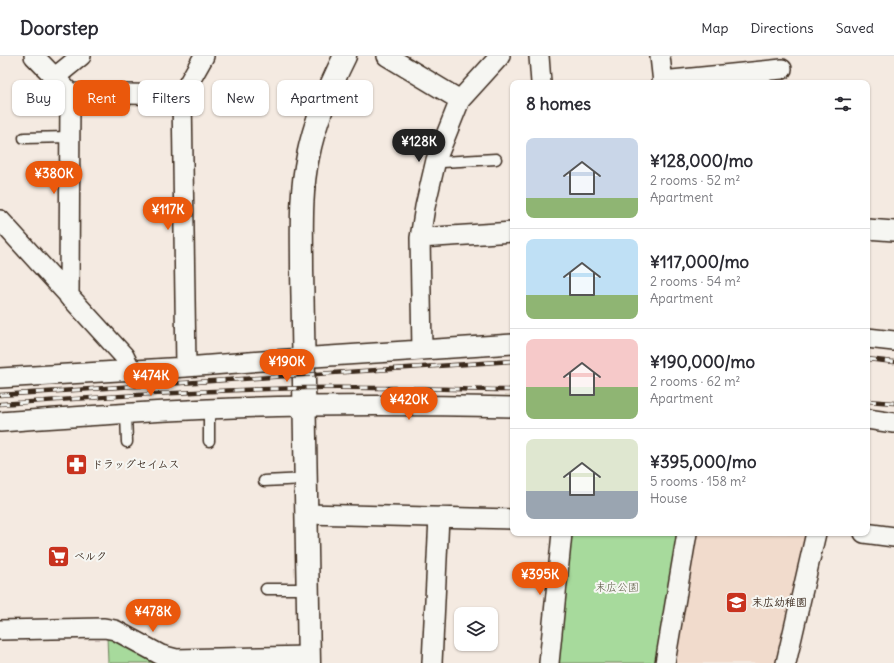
<!DOCTYPE html>
<html lang="en">
<head>
<meta charset="utf-8">
<style>
  body { margin:0; font-family:Delius,"Klee One",sans-serif; background:#f2f2f3; color:#2b2b33; height:100vh; display:flex; flex-direction:column; font-size:15px; white-space:nowrap }
  * { box-sizing:border-box; margin:0 }
  p { font-size:13px; color:#7c7c81 }
  .icon { flex:none; width:22px; height:22px; fill:none; stroke:currentColor; stroke-width:2; stroke-linecap:round; stroke-linejoin:round }
  .map { position:relative; flex:1; overflow:hidden }
  .details { position:absolute; left:510px; top:24px; width:360px; height:456px; display:flex; flex-direction:column; background:#fff; border-radius:8px; box-shadow:0 1px 3px #0004 }
  .details>* { flex:none }
  .top-card { position:absolute; left:12px; top:24px; width:380px; height:36px; display:flex; gap:8px }
  .tools { position:absolute; left:454px; top:551px; display:grid; gap:8px }
  .tools a { display:grid; place-items:center; width:44px; height:44px; border-radius:8px; background:#fff; box-shadow:0 1px 3px #0004; font-size:20px }
  .price { position:absolute; translate:-50% -34px; padding:0 9px; border-radius:14px; background:#ea580c; color:#fff; font-size:13px; line-height:26px; filter:drop-shadow(0 1px 2px #0008) }
  .price::after { content:''; position:absolute; left:50%; top:24px; width:12px; height:9px; margin-left:-6px; background:inherit; clip-path:polygon(0 0,100% 0,50% 100%) }
  .price.on { background:#222; color:#fff }
  ul { padding:0; list-style:none }
  li { display:flex; align-items:center; gap:12px; height:100px; padding:0 16px }
  li+li { border-top:1px solid #e1e1e2 }
  li span { display:grid; place-items:center; flex:none; width:112px; height:80px; border-radius:8px; color:#555 }
  li>.icon { margin-inline-start:auto }
  span .icon { width:48px; height:48px; fill:#fffc; stroke-width:1 }
  li b { font-size:17px }
  h2 { display:flex; justify-content:space-between; align-items:center; height:48px; padding:0 16px; font-size:17px }
  .chip { padding:0 14px; border-radius:8px; background:#fff; box-shadow:0 1px 3px #0004; font-size:14px; line-height:36px }
  .chip.on { background:#ea580c; color:#fff }
  header { display:flex; align-items:center; gap:24px; box-sizing:border-box; height:56px; padding:0 20px; background:#fff; border-bottom:1px solid #e1e1e2 }
  header strong { font-size:19px }
  nav { display:flex; gap:22px; margin-inline-start:auto; font-size:14px }
  .map>svg:first-child { display:block }
  .built { fill:#f1dbcc }
  .green { fill:#a7da9c; stroke:#71825d }
  .lines { fill:none; stroke-linecap:round; stroke-linejoin:round }
  .service-casing { stroke:#3b2a1e; stroke-width:13 }
  .minor-casing { stroke:#3b2a1e; stroke-width:22 }
  .tertiary-casing { stroke:#3b2a1e; stroke-width:25 }
  .service { stroke:#f6f6f2; stroke-width:10 }
  .minor { stroke:#f6f6f2; stroke-width:19 }
  .tertiary { stroke:#f6f6f2; stroke-width:22 }
  .rail-casing { stroke:#3b2a1e; stroke-width:4.5 }
  .rail { stroke:#f6f6f2; stroke-width:3; stroke-dasharray:9; stroke-linecap:butt }
  .labels { text-anchor:middle; stroke-width:4; stroke-linejoin:round; paint-order:stroke }
  .poi-label { font-size:11px; font-weight:bold; fill:#3b2a1e; stroke:#f6f6f2; text-anchor:start }
  .park-label { font-size:11px; fill:#56563e; stroke:#f6f6f2 }
</style>
</head>
<body>
<header>
<strong>Doorstep</strong>
<nav><a>Map</a><a>Directions</a><a>Saved</a></nav>
</header>
<div class="map">
<svg width="894" height="607" viewBox="0 0 894 607">
  <rect width="100%" height="100%" fill="#f4eae1"/>
  <filter id="ink" filterUnits="userSpaceOnUse"><feTurbulence type="fractalNoise" baseFrequency=".025" numOctaves="2"/><feDisplacementMap in="SourceGraphic" scale="8" xChannelSelector="R" yChannelSelector="G"/><feConvolveMatrix kernelMatrix="1 2 1 2 8 2 1 2 1" color-interpolation-filters="sRGB"/></filter>
  <g filter="url(#ink)">
    <path class="built" d="M697,477L802,478L806,485L777,607H673L695,479Z"/>
    <path class="green" d="M568,477H680L658,607H557Z
      M107,581L117,584L154,603V607H108Z"/>
    <g class="lines">
      <defs>
        <path id="service" d="M24,82L70,81
          M436,104L442,106L496,103
          M209,353V385
          M126,357L127,386
          M264,425L306,423
          M266,533H308"/>
        <path id="minor" d="M34,0L70,37L182,39
          M387,0L460,44
          M539,0L541,27
          M660,0L663,27
          M54,22L81,0
          M662,25L782,13
          M0,164L124,300L131,314
          M867,173L894,175
          M420,182L513,176
          M69,241L70,37
          M867,282L894,285
          M422,294L420,182L425,151L436,104L460,44L500,0
          M186,311L182,39L204,0
          M0,322L186,311L314,301L513,288
          M867,363L894,367
          M0,366C69,361 139,356 208,353C310,348 411,349 513,351
          M306,458L513,463
          M864,477L894,481
          M0,574L104,572L115,574L161,599L176,603L309,600
          M432,607L439,461
          M549,607L562,477
          M665,607L687,477
          M786,607L816,477"/>
        <path id="tertiary" d="M309,607L302,213C302,176 300,137 308,100C315,65 329,32 345,0"/>
      </defs>
      <use href="#service" class="service-casing"/>
      <use href="#minor" class="minor-casing"/>
      <use href="#tertiary" class="tertiary-casing"/>
      <use href="#service" class="service"/>
      <use href="#minor" class="minor"/>
      <use href="#tertiary" class="tertiary"/>
      <defs>
        <path id="rail" d="M867,303L894,306
          M0,339L513,305
          M867,345L894,347
          M0,348C101,341 203,334 305,332C374,331 444,333 513,334"/>
      </defs>
      <use href="#rail" class="rail-casing"/>
      <use href="#rail" class="rail"/>
    </g>
  </g>
  <defs>
    <symbol id="pharmacy-square" viewBox="-11 -11 22 22"><rect x="-9" y="-9" width="18" height="18" rx="4" fill="#c8321e" stroke="#f6f6f2"/><path d="M-2-6h4v4h4v4h-4v4h-4v-4h-4v-4h4Z" fill="#fff"/></symbol>
    <symbol id="supermarket-square" viewBox="-11 -11 22 22"><rect x="-9" y="-9" width="18" height="18" rx="4" fill="#c8321e" stroke="#f6f6f2"/><path d="M-6-5.5h2.5l.6 2H6L4.5 2H-2.5L-4.4-4H-6ZM-1.5 3.2a1.3 1.3 0 1 0 .1 0ZM3 3.2a1.3 1.3 0 1 0 .1 0Z" fill="#fff"/></symbol>
    <symbol id="school-square" viewBox="-11 -11 22 22"><rect x="-9" y="-9" width="18" height="18" rx="4" fill="#c8321e" stroke="#f6f6f2"/><path d="M0-5L7-2L0 1L-7-2ZM-4 1L0 2.5L4 1V4Q0 6-4 4Z" fill="#fff"/></symbol>
  </defs>
  <g fill-rule="evenodd">
    <use href="#pharmacy-square" x="64" y="396" width="25" height="25"/>
    <use href="#supermarket-square" x="46" y="488" width="25" height="25"/>
    <use href="#school-square" x="724" y="534" width="25" height="25"/>
  </g>
  <g class="labels">
    <g class="poi-label">
      <text x="92" y="412">ドラッグセイムス</text>
      <text x="74" y="504">ベルク</text>
      <text x="752" y="550">末広幼稚園</text>
    </g>
    <g class="park-label">
      <text x="617" y="535">末広公園</text>
    </g>
  </g>
</svg>
<div class="tools">
<a><svg class="icon" aria-label="layers" viewBox="0 0 24 24"><path d="M12 4l9 5-9 5-9-5zM3 14l9 5 9-5"/></svg></a>
</div>
<b class="price on" style="left:419px;top:107px">¥128K</b>
<b class="price" style="left:54px;top:139px">¥380K</b>
<b class="price" style="left:168px;top:175px">¥117K</b>
<b class="price" style="left:287px;top:327px">¥190K</b>
<b class="price" style="left:151px;top:341px">¥474K</b>
<b class="price" style="left:409px;top:365px">¥420K</b>
<b class="price" style="left:540px;top:540px">¥395K</b>
<b class="price" style="left:153px;top:577px">¥478K</b>
<div class="top-card">
<a class="chip">Buy</a>
<a class="chip on">Rent</a>
<a class="chip">Filters</a>
<a class="chip">New</a>
<a class="chip">Apartment</a>
</div>
<section class="details">
<h2>8 homes<svg class="icon" aria-label="filters" viewBox="0 0 24 24"><path d="M4 7h16M4 17h16"/><circle cx="9" cy="7" r="2"/><circle cx="15" cy="17" r="2"/></svg></h2>
<ul>
<li><span style="background:linear-gradient(#c9d6e8 75%,#8fb573 0)"><svg class="icon" aria-label="home" viewBox="0 0 24 24"><path d="M3 11l9-7 9 7M6 9v11h12V9"/></svg></span><div><b>¥128,000/mo</b><p>2 rooms · 52 m²</p><p>Apartment</p></div></li>
<li><span style="background:linear-gradient(#bfe0f5 70%,#8fb573 0)"><svg class="icon" aria-label="home" viewBox="0 0 24 24"><path d="M3 11l9-7 9 7M6 9v11h12V9"/></svg></span><div><b>¥117,000/mo</b><p>2 rooms · 54 m²</p><p>Apartment</p></div></li>
<li><span style="background:linear-gradient(#f6c9c9 60%,#8fb573 0)"><svg class="icon" aria-label="home" viewBox="0 0 24 24"><path d="M3 11l9-7 9 7M6 9v11h12V9"/></svg></span><div><b>¥190,000/mo</b><p>2 rooms · 62 m²</p><p>Apartment</p></div></li>
<li><span style="background:linear-gradient(#dfe7d0 65%,#9aa5b1 0)"><svg class="icon" aria-label="home" viewBox="0 0 24 24"><path d="M3 11l9-7 9 7M6 9v11h12V9"/></svg></span><div><b>¥395,000/mo</b><p>5 rooms · 158 m²</p><p>House</p></div></li>
</ul>
</section>
</div>
</body>
</html>
